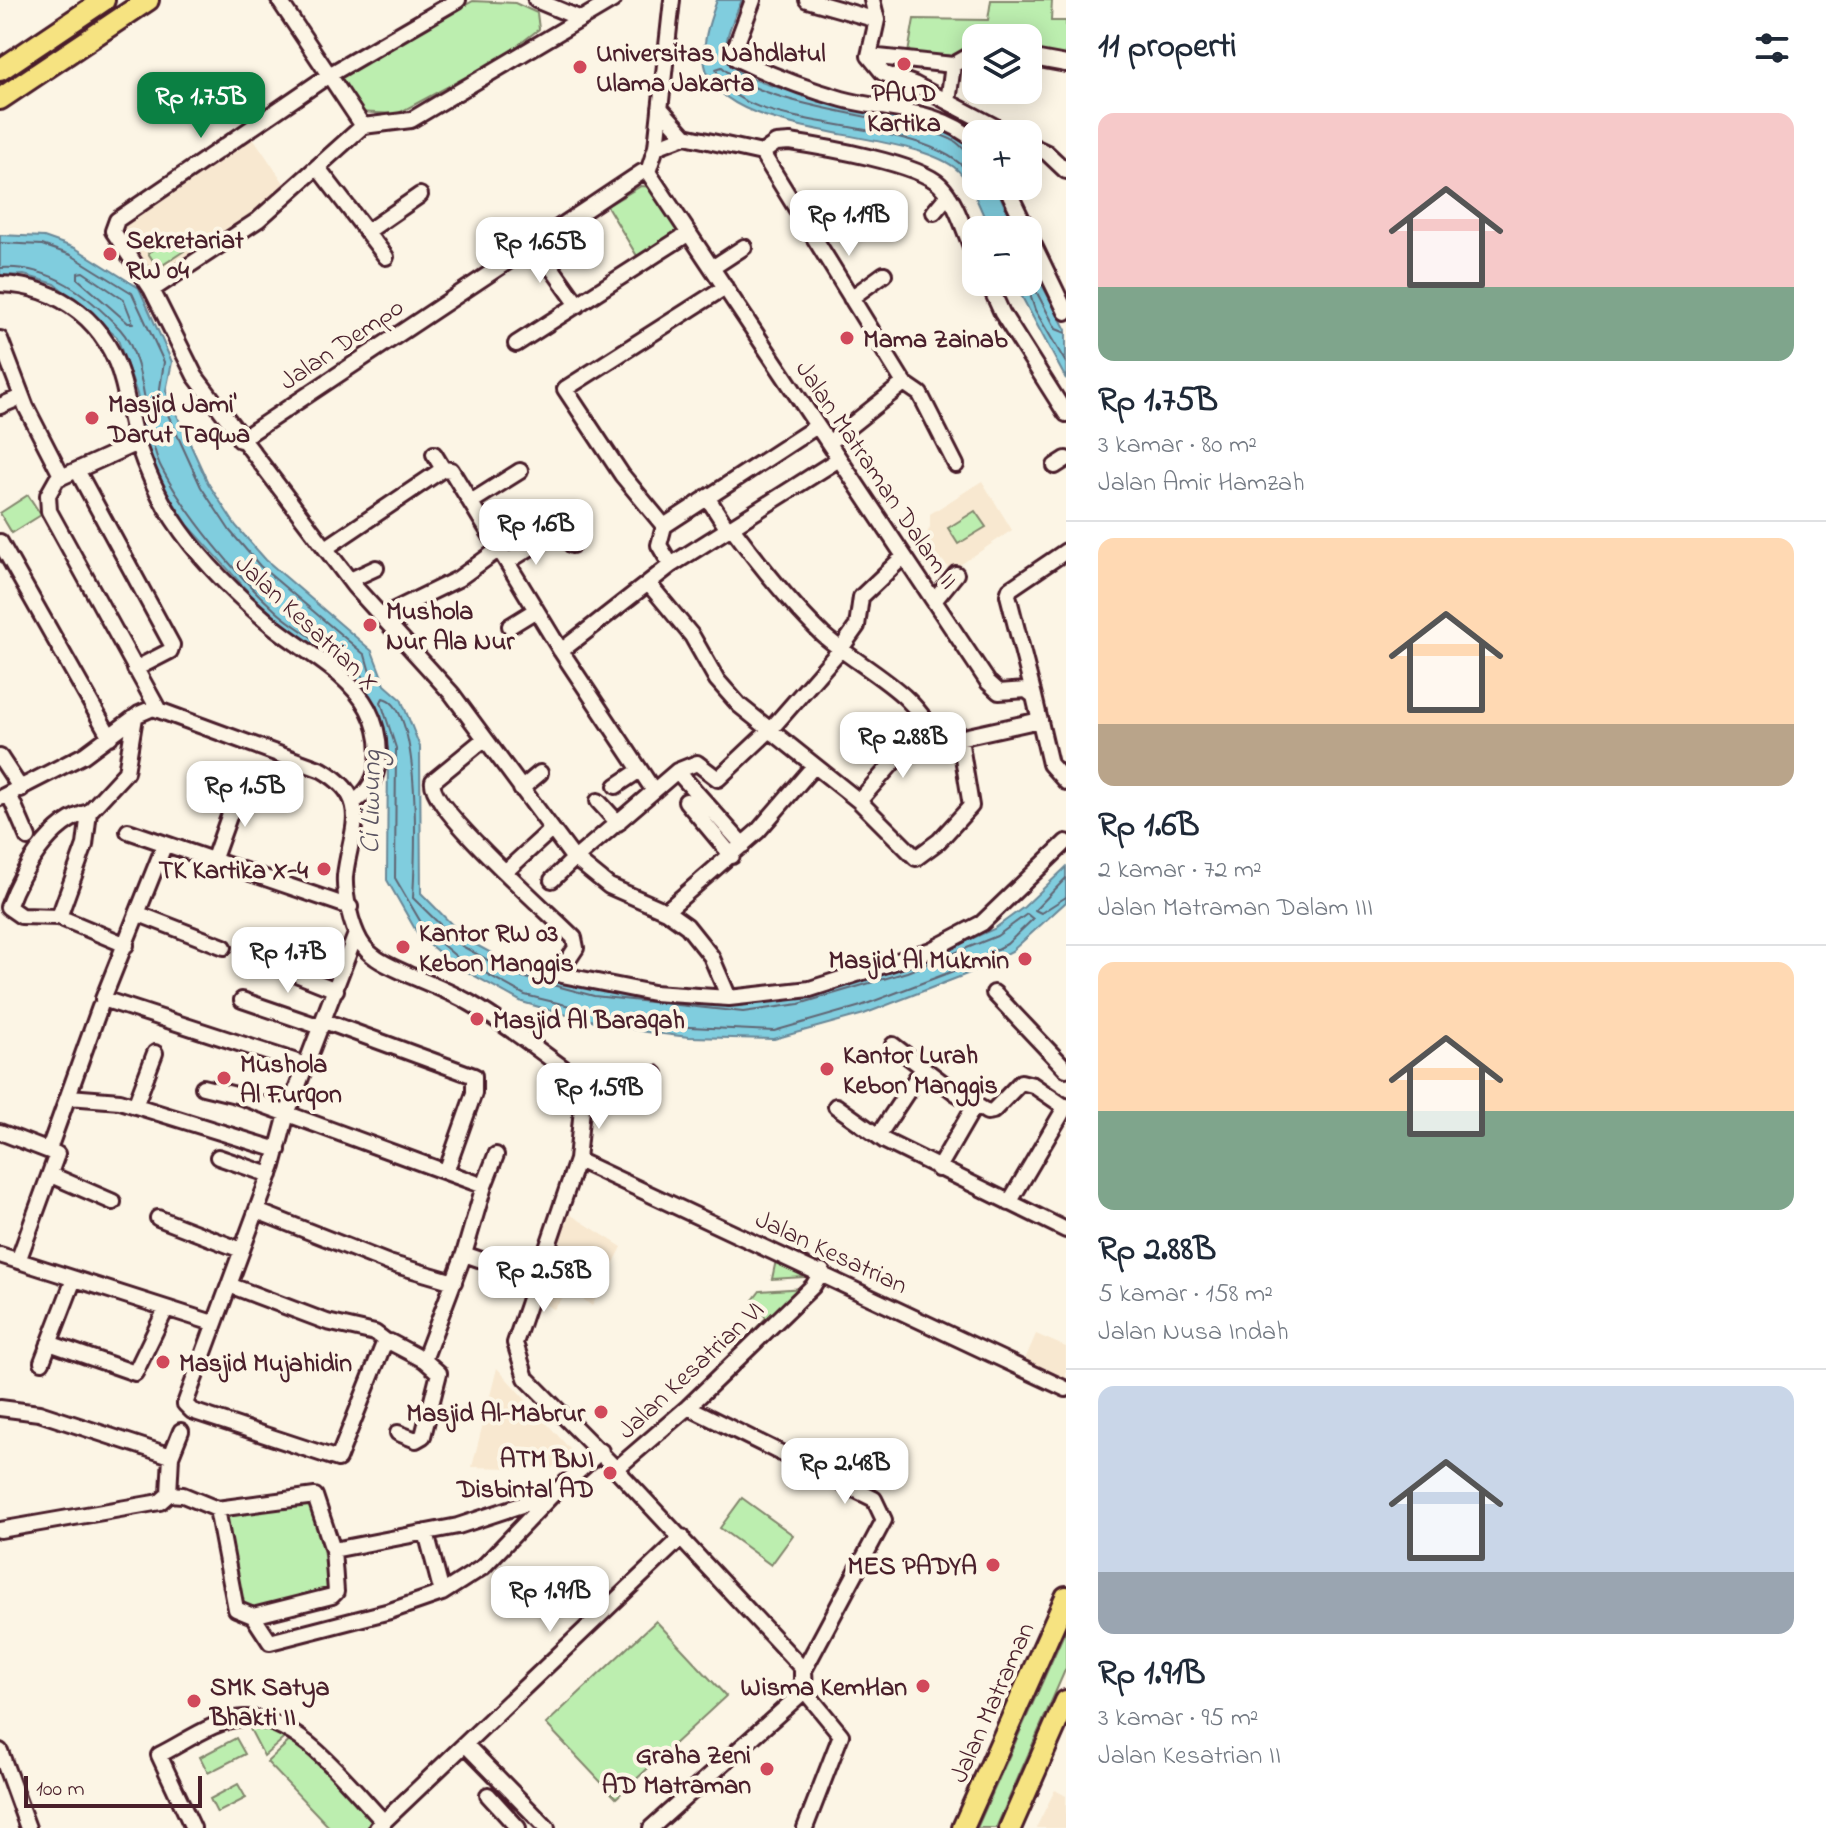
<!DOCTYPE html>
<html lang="id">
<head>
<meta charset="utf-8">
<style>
  body { margin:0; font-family:"Indie Flower",sans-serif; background:#f6f6f7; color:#1f2937; height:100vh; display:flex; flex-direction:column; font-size:30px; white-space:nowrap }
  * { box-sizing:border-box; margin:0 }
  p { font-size:26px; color:#747a83 }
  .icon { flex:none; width:44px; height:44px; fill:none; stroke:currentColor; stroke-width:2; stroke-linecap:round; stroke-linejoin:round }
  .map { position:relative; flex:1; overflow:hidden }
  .panel { display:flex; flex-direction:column; background:#fff; width:760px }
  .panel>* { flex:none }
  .buttons { position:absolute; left:962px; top:24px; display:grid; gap:16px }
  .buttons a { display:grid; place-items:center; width:80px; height:80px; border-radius:16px; background:#fff; box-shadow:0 4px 20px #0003; font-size:40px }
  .scale { position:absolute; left:24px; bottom:20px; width:178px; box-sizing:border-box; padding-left:8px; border:4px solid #4a1f2b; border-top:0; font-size:22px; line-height:28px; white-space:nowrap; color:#4a1f2b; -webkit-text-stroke:6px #fcf5e5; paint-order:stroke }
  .price { position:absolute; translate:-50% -68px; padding:0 18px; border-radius:16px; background:#fff; color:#222; font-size:26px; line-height:52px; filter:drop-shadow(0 2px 4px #0008) }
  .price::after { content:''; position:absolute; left:50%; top:48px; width:24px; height:18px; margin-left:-12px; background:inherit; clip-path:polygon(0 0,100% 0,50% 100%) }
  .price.on { background:#0b8043; color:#fff }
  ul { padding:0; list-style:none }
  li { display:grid; align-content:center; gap:16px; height:424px; padding:0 32px }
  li+li { border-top:2px solid #e0e1e3 }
  li span { display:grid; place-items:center; height:248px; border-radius:16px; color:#555 }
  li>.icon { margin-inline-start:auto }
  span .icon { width:144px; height:144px; fill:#fffc; stroke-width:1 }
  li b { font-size:34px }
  h2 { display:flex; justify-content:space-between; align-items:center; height:96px; padding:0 32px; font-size:34px }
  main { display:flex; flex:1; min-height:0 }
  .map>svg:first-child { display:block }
  .built { fill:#f8e8d0 }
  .green { fill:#bceeaf; stroke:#83866d; stroke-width:2 }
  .water { fill:#80cdde; stroke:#6a8796; stroke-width:2 }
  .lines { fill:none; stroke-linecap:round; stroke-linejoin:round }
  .shore { stroke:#606573; stroke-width:2 }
  .minor-casing { stroke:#4a1f2b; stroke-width:20 }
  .primary-casing { stroke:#4a1f2b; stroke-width:26 }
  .minor { stroke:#fcf5e5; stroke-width:14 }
  .primary { stroke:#f6e381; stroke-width:20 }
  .poi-dot { fill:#d1495b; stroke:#fcf5e5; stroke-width:3 }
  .labels { text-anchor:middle; stroke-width:8; stroke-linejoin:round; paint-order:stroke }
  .poi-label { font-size:26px; font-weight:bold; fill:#4a1f2b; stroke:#fcf5e5; text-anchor:start }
  .street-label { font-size:26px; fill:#4a1f2b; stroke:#fcf5e5 }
  .water-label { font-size:28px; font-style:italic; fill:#5a5361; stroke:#fcf5e5 }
</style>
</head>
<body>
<main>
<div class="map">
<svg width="1066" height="1828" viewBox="0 0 1066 1828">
  <rect width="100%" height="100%" fill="#fcf5e5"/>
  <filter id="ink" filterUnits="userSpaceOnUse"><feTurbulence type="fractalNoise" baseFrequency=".0125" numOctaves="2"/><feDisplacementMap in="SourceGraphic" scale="16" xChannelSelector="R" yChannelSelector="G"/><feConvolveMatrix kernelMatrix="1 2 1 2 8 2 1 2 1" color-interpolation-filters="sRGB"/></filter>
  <g filter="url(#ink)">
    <path class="built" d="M252,136L290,192L154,282L117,225Z
      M982,481L1012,530L951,571L942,560L937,562L921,547L930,527V514Z
      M568,1213L622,1247L592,1306L570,1289L554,1309L536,1300Z
      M1036,1334L1066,1347V1383L1023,1364Z
      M497,1368L570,1449L551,1469L472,1467Z
      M1055,1790L1066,1796V1828H1036Z"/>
    <path class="green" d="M991,0H1052L1051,21H1066V58L1028,52V38H976V53L969,57L908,53L914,19L988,20Z
      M473,1L515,3L537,13L539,29L503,57L397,114L355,112L336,78Z
      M641,186L653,187L680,233L640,261L607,206Z
      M174,235L184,251L158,268L148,253Z
      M28,495L41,515L12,533L0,513Z
      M975,511L986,527L958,544L948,528Z
      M776,1260L805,1277L772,1279Z
      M806,1288L692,1402L687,1397L766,1318L753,1300L760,1291Z
      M742,1498L793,1535L771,1565L720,1528Z
      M313,1500L332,1594L241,1612L222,1518Z
      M656,1621L726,1696L616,1798L546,1724Z
      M1066,1629V1668L996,1828H977Z
      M249,1727L289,1734L264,1756Z
      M296,1735L377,1820L368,1828H330L267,1762Z
      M236,1738L245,1754L208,1773L200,1757Z
      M238,1784L246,1798L217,1813L210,1799Z"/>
    <path class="water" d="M717,0H742C735,17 722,39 727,59C738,96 925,109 963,137C968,141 972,147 976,151V186H996L1015,230H990C980,209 972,181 954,167C899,127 718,139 705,65C701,44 710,20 717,0Z
      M0,235L44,237L75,248L139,288L172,362L166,391L208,483L236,526L266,560L372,651L385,685L401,699L420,747L421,893L467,940L517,967L594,988L743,1004L797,997L950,948L994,929L1024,907L1066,867V902L1012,951L967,974L864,1014L774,1039L689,1037L646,1032L563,1014L522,1002L453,964L419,936L387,880L388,749L376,709L349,672L272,618L188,525L152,469L137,394L117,337L55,284L24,275L0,276Z
      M1028,258L1066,330V379L1014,282H1028Z"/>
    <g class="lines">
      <path class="shore" d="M976,156C966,154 964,148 956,142C946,136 933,132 922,129C868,114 759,104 722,67L716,69C733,141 935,108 976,182
        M0,243L42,245L71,255L132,293L164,362L159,395L201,487L230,531L260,566L365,655L373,683H368C344,651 306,638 277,612C236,575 188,517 162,469C144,437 148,359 120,329C87,294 51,265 0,268
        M83,272L124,300L133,323H128L78,279V273Z
        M1066,333L1056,329L1035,289L1028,288L1035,310L1066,363
        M383,698C423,707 415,863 413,898L462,946L515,975L594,996L743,1012L799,1004L907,972L997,936L1027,914L1033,919L1007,944L964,967L861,1006L774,1031L648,1025L525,995L458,958L426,931L395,878L396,748L381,702Z
        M1066,878L1035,910L1041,913L1066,897"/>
      <defs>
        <path id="minor" d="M279,0L363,126
          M458,0L329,75L117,220L113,231L152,290L195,376L354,586L452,694L572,856L609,886L666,911L687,926L711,956L729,998
          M536,0L581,19
          M753,0L734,51L737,59C770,75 807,89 842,99C886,111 941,109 976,142
          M807,0L877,20
          M872,0L877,20L869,56L883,73L914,84L1009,134
          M869,56L953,65L976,52
          M1028,57L1066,64
          M948,102L953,65
          M660,108L685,136L762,153
          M363,126L411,120L613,0
          M1028,144L1047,153L1066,171
          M656,147L685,136
          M762,153L776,143L790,142C823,147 918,163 940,185C958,203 965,235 976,258
          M762,153L904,383
          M318,168L386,257
          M648,172L988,682L999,692L1026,690L1034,696L1050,764L1066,782
          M648,172L656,147L672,0
          M1006,186L1027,230
          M934,212L948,195
          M368,231L420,195
          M1028,233L1066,312
          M534,243L578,305
          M712,268L744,247
          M988,282L1002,313L1066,414
          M0,284C61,286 108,323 123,383C128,402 130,422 137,442C146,469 157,495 173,519C197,556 234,593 268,622C300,650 347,670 368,709C384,740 384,782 354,802
          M152,290L258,220L363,126
          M851,298L884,274
          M0,339L26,407L62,477
          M516,344L689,233
          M904,383L920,394L956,465
          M0,406L21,397
          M240,440L642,172H648
          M137,443L57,479L48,495L49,511L158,709
          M829,443L904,383
          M434,454L443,469
          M1055,466L1066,459
          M77,470L172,645L170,651L135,669
          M707,497L727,528
          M471,502L520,471
          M664,526L622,475L565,389L725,287
          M731,526C759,564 788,601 822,634C858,667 921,693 936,743L1040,720
          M0,542L110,737
          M326,548L443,469L451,470L561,651L654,791
          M507,562L561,529L572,545
          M671,565L659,545L664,526L817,426
          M350,580L376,568
          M649,584L692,636L717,680L739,705L859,801L916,858L939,841L971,806L960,739
          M934,601L956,574
          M382,616L458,579L499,549
          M510,626L536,610
          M561,651L671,565L839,459
          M1034,696L1008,595L1010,589L1066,551
          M483,740L433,781C427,806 552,915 574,938L576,948L560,972L562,975L653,993L729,998L810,989L931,950L982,923L1066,842
          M0,757L21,789
          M677,771L743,845
          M616,786L640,770
          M521,789L540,773
          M9,794L28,838
          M0,798L84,755L139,714L153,708L322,770C374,800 350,830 345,876C344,895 351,925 360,941C371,960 391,966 409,975C430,984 451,992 470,1003C512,1027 550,1060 590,1087L583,1098L577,1160L515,1343L526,1378L616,1469L688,1407L813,1286L822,1271
          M598,801L618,823
          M686,801L732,856
          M859,801L897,758L936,743
          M128,831L350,907
          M164,846L103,999L306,1065
          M576,858L677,771L697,763L718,779L771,729L840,650L857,626L861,597L904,556
          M213,861L241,783
          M505,872L552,829
          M552,880L575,858
          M666,911L758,831L814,766
          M139,914L224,947
          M59,917L85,845L89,812L126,772L135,717
          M59,917L21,916L8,907C21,872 50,821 89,812
          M59,917L126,945
          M356,934L287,1114L273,1166L185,1404L192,1411L338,1459L383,1346L390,1342L424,1360L439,1373L423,1436L416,1440L398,1433
          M251,956L336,990
          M994,993L1066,1069
          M242,1000L321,1027
          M324,1021L474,1076V1093L446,1172
          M893,1045L956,1093L987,1112L993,1111L1021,1082L1033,1085L1065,1107
          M203,1087L236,1095L484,1186L464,1254L493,1264
          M590,1087L642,1084L655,1074
          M69,1097L120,1101L278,1150
          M135,1106L155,1053
          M836,1106L885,1141L1066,1230
          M0,1132L57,1154L18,1261
          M878,1136L923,1068
          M49,1149L100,1007
          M218,1157L270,1175
          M577,1160L1066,1389
          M938,1169L975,1105
          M51,1175L113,1202
          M484,1186L496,1155
          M1009,1203L1066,1106
          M257,1211L389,1263L454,1282
          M158,1218L241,1250
          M0,1255L213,1323
          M514,1272L535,1281
          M229,1285L327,1322L375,1333L387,1342
          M49,1343L135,1373L166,1309
          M424,1360L464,1254
          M42,1362L74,1279
          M688,1407L874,1499L884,1520L804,1670L805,1691L841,1735L805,1828
          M0,1408L39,1413L171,1456L169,1494
          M171,1456L181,1431
          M616,1469L802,1668V1693L651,1828
          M217,1509L236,1609L253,1616L270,1642L390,1611L442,1593L483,1567L552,1495L601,1451
          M0,1530L160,1502L169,1494L183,1495L217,1509L315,1496L333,1550L458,1526L552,1495
          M426,1532L442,1593
          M253,1616L332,1596L336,1592L333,1550
          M466,1745L547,1828
          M0,1751L28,1828
          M488,1795L518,1828
          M193,1828L159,1755C184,1743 216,1719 244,1718C300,1716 348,1785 384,1822
          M377,1828L682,1537"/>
        <path id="primary" d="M0,70L104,0
          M0,99L148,0
          M963,1828L1066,1597
          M1010,1828L1066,1701"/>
      </defs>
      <use href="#minor" class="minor-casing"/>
      <use href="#primary" class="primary-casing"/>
      <use href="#minor" class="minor"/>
      <use href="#primary" class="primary"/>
    </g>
  </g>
  <g class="poi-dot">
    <circle cx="904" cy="64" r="8"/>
    <circle cx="580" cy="67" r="8"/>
    <circle cx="110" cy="254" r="8"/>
    <circle cx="847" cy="338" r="8"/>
    <circle cx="92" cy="418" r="8"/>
    <circle cx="370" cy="625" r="8"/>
    <circle cx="324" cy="869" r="8"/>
    <circle cx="403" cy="947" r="8"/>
    <circle cx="1025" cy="959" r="8"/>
    <circle cx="477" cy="1019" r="8"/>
    <circle cx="827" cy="1069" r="8"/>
    <circle cx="224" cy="1078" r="8"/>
    <circle cx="163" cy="1362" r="8"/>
    <circle cx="601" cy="1412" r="8"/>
    <circle cx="610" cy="1473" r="8"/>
    <circle cx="993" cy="1565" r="8"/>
    <circle cx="923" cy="1686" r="8"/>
    <circle cx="194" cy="1701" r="8"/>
    <circle cx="767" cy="1769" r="8"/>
  </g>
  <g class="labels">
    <g class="poi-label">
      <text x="596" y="61">Universitas Nahdlatul<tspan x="596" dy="30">Ulama Jakarta</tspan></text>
      <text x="904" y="101" text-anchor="middle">PAUD<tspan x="904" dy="30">Kartika</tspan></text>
      <text x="126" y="248">Sekretariat<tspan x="126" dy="30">RW 04</tspan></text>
      <text x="863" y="347">Mama Zainab</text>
      <text x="108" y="412">Masjid Jami'<tspan x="108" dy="30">Darut Taqwa</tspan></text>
      <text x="386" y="619">Mushola<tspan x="386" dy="30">Nur Ala Nur</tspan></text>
      <text x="308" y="878" text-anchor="end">TK Kartika X-4</text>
      <text x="419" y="941">Kantor RW 03<tspan x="419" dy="30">Kebon Manggis</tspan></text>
      <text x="1009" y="968" text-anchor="end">Masjid Al Mukmin</text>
      <text x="493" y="1028">Masjid Al Baraqah</text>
      <text x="843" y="1063">Kantor Lurah<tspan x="843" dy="30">Kebon Manggis</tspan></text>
      <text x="240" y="1072">Mushola<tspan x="240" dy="30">Al Furqon</tspan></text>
      <text x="179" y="1371">Masjid Mujahidin</text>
      <text x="585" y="1421" text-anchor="end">Masjid Al-Mabrur</text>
      <text x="594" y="1467" text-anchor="end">ATM BNI<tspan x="594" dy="30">Disbintal AD</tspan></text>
      <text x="977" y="1574" text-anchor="end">MES PADYA</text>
      <text x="210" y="1695">SMK Satya<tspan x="210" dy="30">Bhakti II</tspan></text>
      <text x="907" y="1695" text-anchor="end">Wisma KemHan</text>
      <text x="751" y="1763" text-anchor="end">Graha Zeni<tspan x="751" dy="30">AD Matraman</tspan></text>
    </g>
    <g class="street-label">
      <text transform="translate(341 343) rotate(-34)" y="9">Jalan Dempo</text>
      <text transform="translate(878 474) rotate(56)" y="9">Jalan Matraman Dalam II</text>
      <text transform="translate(308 622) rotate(43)" y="9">Jalan Kesatrian X</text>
      <text transform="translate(832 1251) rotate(25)" y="9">Jalan Kesatrian</text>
      <text transform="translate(690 1369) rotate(-43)" y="9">Jalan Kesatrian VI</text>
      <text transform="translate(991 1702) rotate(-66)" y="9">Jalan Matraman</text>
    </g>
    <g class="water-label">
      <text transform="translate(369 802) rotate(-89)" y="10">Ci Liwung</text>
    </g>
  </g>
</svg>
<div class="buttons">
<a><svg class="icon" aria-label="layers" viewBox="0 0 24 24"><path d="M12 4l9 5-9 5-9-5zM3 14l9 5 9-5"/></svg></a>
<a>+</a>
<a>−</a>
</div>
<div class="scale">100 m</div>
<b class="price on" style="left:201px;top:140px">Rp 1.75B</b>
<b class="price" style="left:849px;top:258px">Rp 1.19B</b>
<b class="price" style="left:540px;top:285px">Rp 1.65B</b>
<b class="price" style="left:536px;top:567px">Rp 1.6B</b>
<b class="price" style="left:903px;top:780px">Rp 2.88B</b>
<b class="price" style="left:245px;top:829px">Rp 1.5B</b>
<b class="price" style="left:288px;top:995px">Rp 1.7B</b>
<b class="price" style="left:599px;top:1131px">Rp 1.59B</b>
<b class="price" style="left:544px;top:1314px">Rp 2.58B</b>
<b class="price" style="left:845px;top:1506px">Rp 2.48B</b>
<b class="price" style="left:550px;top:1634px">Rp 1.91B</b>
</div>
<section class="panel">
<h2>11 properti<svg class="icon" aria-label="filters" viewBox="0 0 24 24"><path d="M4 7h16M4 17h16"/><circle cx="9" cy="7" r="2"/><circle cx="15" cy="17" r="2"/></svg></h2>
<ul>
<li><span style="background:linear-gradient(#f6c9c9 70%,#7fa58c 0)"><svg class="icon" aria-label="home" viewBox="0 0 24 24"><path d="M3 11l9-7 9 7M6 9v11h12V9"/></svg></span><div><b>Rp 1.75B</b><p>3 kamar · 80 m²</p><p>Jalan Amir Hamzah</p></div></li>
<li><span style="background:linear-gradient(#ffd9b3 75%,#b9a48a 0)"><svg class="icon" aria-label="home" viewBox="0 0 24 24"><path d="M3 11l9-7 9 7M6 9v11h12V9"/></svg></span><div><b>Rp 1.6B</b><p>2 kamar · 72 m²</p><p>Jalan Matraman Dalam III</p></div></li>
<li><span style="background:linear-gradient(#ffd9b3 60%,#7fa58c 0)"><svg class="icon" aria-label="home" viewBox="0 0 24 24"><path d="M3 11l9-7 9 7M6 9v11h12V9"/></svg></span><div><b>Rp 2.88B</b><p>5 kamar · 158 m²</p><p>Jalan Nusa Indah</p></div></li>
<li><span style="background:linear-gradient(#c9d6e8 75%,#9aa5b1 0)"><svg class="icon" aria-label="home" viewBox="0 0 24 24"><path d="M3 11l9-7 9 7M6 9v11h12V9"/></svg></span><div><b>Rp 1.91B</b><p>3 kamar · 95 m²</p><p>Jalan Kesatrian II</p></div></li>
</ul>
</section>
</main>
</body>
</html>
